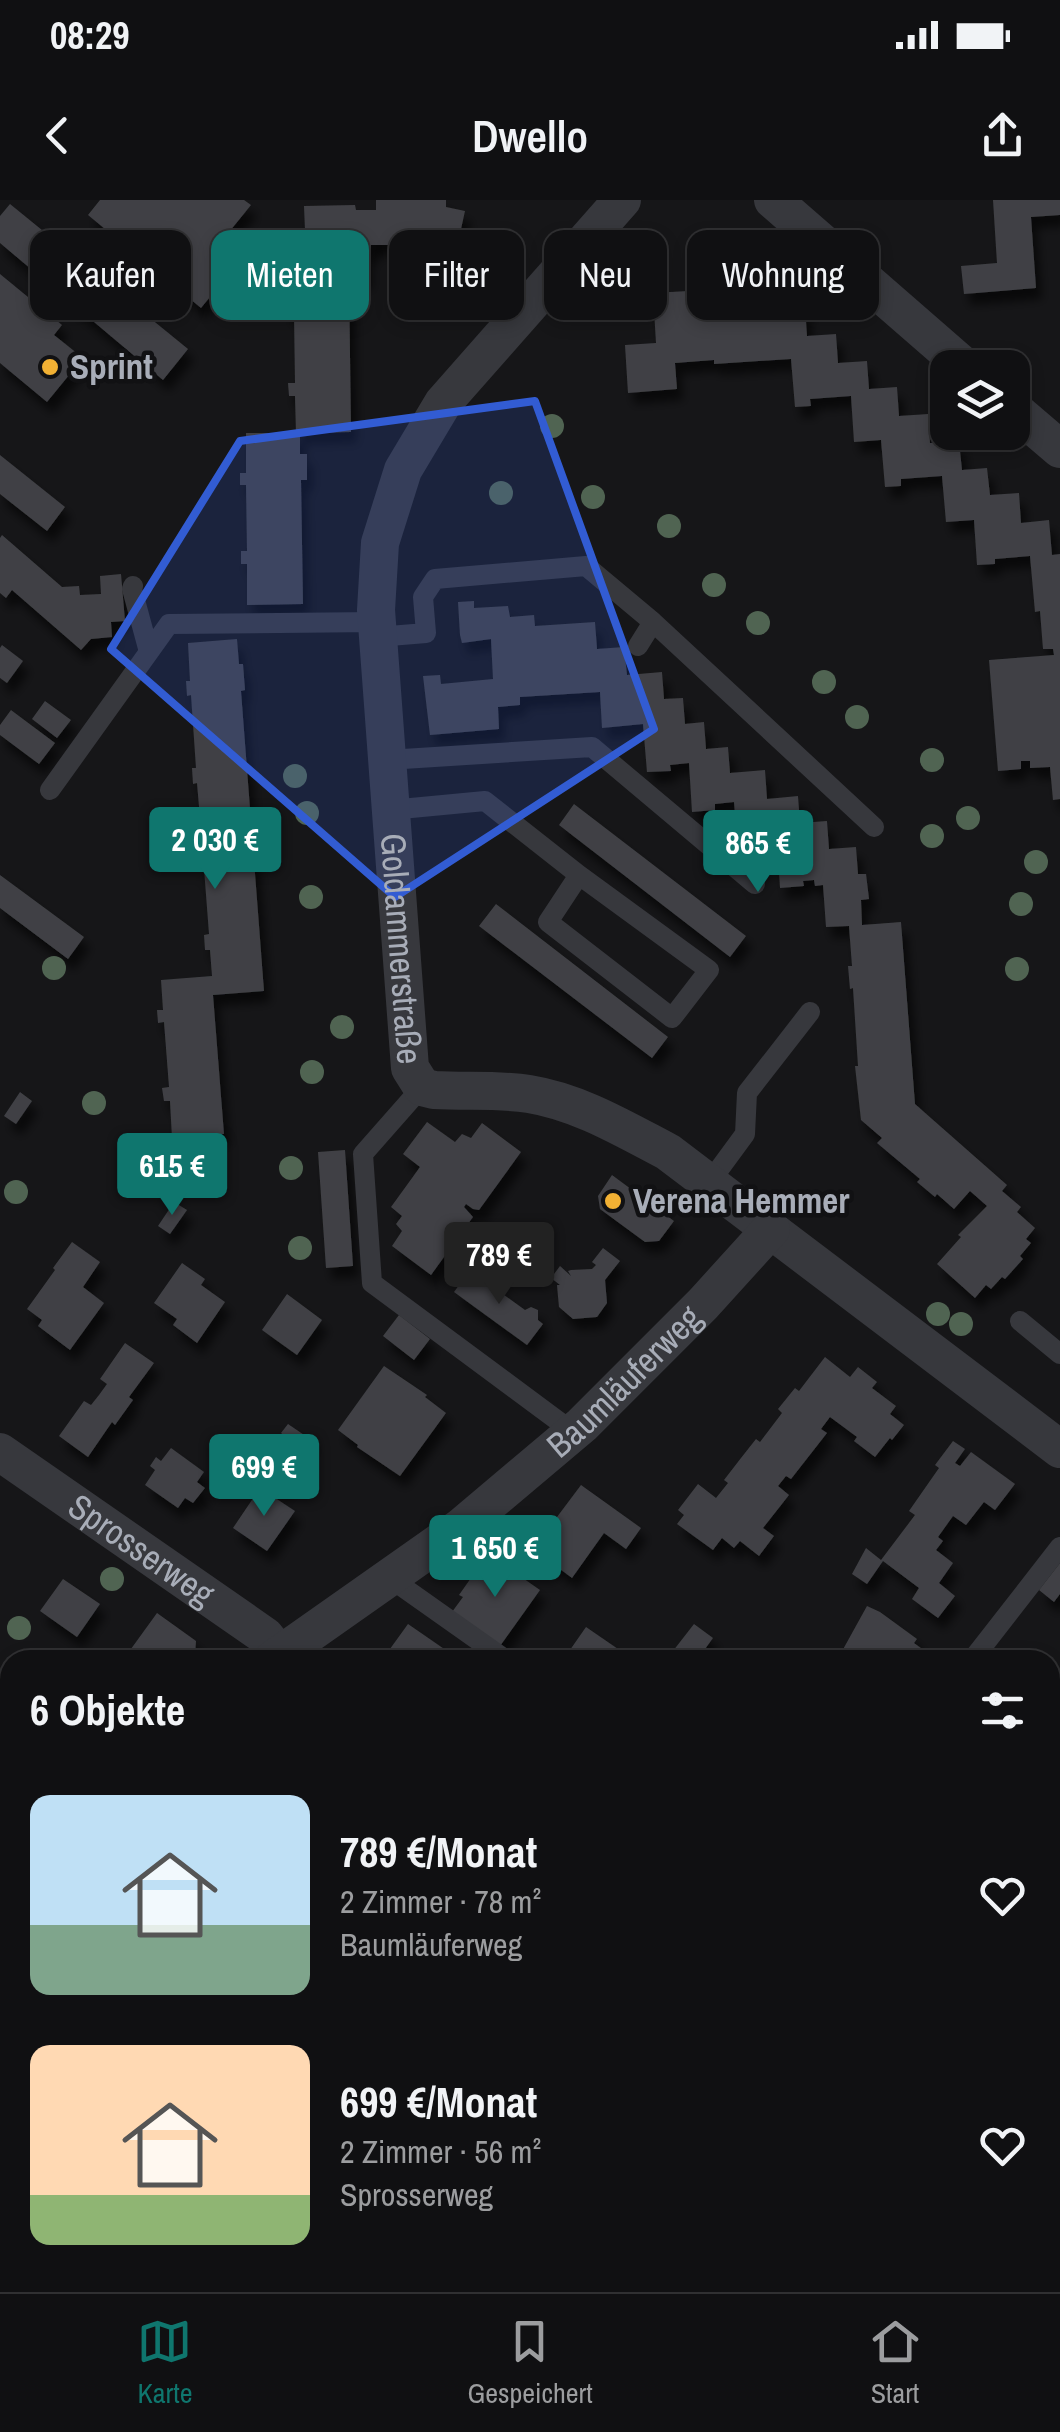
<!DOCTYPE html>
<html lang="de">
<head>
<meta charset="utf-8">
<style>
  body { margin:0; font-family:"Archivo Narrow",sans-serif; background:#1e1e20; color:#f1f3f6; height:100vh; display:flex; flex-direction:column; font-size:38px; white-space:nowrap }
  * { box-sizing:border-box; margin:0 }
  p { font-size:32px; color:#9c9d9f }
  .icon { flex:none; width:55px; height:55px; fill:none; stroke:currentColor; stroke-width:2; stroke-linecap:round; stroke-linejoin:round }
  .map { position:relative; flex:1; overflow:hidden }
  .panel { position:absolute; left:0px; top:1450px; width:1060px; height:642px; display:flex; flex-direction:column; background:#101012; border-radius:30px 30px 0 0; box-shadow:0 5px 15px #0003,0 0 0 2px #303032 }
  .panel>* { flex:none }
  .guide { position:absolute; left:30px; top:30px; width:1000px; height:90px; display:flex; gap:20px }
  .tools { position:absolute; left:930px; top:150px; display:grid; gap:20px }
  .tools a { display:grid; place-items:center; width:100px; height:100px; border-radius:20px; background:#101012; box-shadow:0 5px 15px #0003,0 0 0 2px #303032; font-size:50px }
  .price { position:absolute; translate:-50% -85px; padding:0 22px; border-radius:10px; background:#0f766e; color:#fff; font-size:32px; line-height:65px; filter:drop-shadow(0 2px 5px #0008) }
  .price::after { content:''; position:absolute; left:50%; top:60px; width:30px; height:22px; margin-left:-15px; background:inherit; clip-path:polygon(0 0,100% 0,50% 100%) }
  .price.active { background:#222; color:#fff }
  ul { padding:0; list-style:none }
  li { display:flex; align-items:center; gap:30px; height:250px; padding:0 30px }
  li span { display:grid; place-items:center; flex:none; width:280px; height:200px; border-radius:20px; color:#555 }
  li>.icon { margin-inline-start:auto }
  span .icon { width:120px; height:120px; fill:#fffc; stroke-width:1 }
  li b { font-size:42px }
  h2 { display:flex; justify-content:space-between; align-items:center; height:120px; padding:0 30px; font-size:42px }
  .tag { padding:0 35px; border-radius:20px; background:#101012; box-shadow:0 5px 15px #0003,0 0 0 2px #303032; font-size:35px; line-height:90px }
  .tag.active { background:#0f766e; color:#fff }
  .status { display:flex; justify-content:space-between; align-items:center; height:70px; padding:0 50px; background:#101012; direction:ltr }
  .status svg { height:28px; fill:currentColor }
  header { display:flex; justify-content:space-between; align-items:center; height:130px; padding:0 30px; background:#101012; font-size:45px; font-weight:600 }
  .tab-bar { display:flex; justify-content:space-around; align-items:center; height:140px; border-top:2px solid #303032; background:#101012; font-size:28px; color:#9c9d9f }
  .tab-bar a { display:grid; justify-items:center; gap:5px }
  .tab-bar .active { color:#0f766e }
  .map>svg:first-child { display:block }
  .building { fill:#404145; filter:url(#shadow) }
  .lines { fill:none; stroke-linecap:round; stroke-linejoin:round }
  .service { stroke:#37383d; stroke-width:20 }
  .minor { stroke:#37383d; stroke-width:38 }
  .secondary { stroke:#45474d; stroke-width:52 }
  .tree { fill:#506452 }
  .marked { fill:#325cd3; fill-opacity:0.2; stroke:#325cd3; stroke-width:8; stroke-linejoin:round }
  .poi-dot { fill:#f2b134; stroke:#111113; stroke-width:4 }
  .labels { text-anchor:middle; stroke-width:9; stroke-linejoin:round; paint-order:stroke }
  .poi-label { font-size:35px; font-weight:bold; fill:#a8adb8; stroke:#111113; text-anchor:start }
  .street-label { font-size:35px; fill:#a8adb8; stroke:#111113 }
</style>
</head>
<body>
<div class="status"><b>08:29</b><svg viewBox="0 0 49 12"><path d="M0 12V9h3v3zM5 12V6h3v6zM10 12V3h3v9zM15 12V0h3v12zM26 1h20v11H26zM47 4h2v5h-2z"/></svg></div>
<header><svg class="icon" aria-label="back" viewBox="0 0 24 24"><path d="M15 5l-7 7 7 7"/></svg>Dwello<svg class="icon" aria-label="share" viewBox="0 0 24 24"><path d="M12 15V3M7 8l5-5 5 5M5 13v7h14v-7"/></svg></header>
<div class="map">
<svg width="1060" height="2092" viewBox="0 0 1060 2092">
  <defs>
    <filter id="shadow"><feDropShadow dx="6" dy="11" stdDeviation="5" flood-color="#0009"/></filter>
  </defs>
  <rect width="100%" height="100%" fill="#161618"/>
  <path class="building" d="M100,0H244L251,5L216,48L236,65L201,108L88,15Z
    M376,0H446V7L465,11L461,29L453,28L447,50L415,44L414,38H394V45H371V53H366V78H349L351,232L300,233V254H307V280H301L303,404L247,405V364H241V351H247L246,285H240V273H246V233H296L295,196H289L288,183H295L294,113L287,114V99H293V79L307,78L304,6L355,5L356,10H376Z
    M993,0H1060V15L1031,17L1036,88L964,94L961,66L997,63Z
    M10,4L188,149L163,180L0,43V16Z
    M0,74L62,125L54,135L83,158L47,202L0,163Z
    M688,91V102L724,100V113L805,107L807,136L836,134L838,163L867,161L869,189L897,187L899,216L928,214L930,243L959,241L962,270L987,268L990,295L1019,293L1021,323L1049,320L1052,355L1060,354V599L1053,600L1050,567L1030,568V561H1021V569L998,571L989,460L1054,455L1053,449H1043L1040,411L1035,412L1030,356L995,359V364L977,365L974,320L946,322L942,276L901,279V286L885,287L881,240L854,242L851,196L810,199L811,206L795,207L791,159L714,164V160L675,163L677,189L628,193L625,145L656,143L653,93Z
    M0,255L65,307L47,331L0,294Z
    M2,335L62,387L79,386L80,395L101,394L100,376L121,374L125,421L111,422L112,437L91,439L81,450L12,390L6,398L0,393V338Z
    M474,401V408L508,406L510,417L534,415L535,426L595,422L597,449L624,447L627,475L662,472L664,499L683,498L685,524L704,522L706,549L728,547L730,573L765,570L767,599L798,596L800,623L827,621L829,649L856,647L858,674H866L869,699L861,700L862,725L901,722L915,904L1007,985L1002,991L1021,1007L1017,1012L1035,1028L1026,1039L1031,1043L1020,1056L1023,1059L1005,1079L1002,1077L991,1089L986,1085L975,1098L937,1064L961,1037L958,1035L987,1006L970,991L954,1009L937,994L935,997L917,982L920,979L877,943L882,938L861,920L855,866H858L853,788L850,789L848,766H852L849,726L826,727L823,685L815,686L814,680L803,681L804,686L780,688L777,641L758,642V648L738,650L734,602L715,604V610L692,612L689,563L670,565L671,571L647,572L643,524L602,528L600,492L520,497V505L498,507L499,529L430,535L423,476L440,475L441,484L493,479L491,439L462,443L460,435L458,402Z
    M237,439L239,464H243L245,490L241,491L264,791L213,795L224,934L172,938L170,901H164L162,888L169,887L164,822L158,823L157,810H163L161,780L212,776L210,750H205L204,735L209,734L203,655L198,656L197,643L202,642L197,583L193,584L192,568H196L191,495L187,496L186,481H190L188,443Z
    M2,445L23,461L7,483L0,478V448Z
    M45,501L71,520L57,538L32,519Z
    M11,510L55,543L39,564L0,535V525Z
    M574,604L746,736L730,757L559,625Z
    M0,675L84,737L68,759L0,708Z
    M496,704L668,837L652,858L479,726Z
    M20,892L32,901L16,924L4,916Z
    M427,922L455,942L462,934L471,938L482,923L521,952L479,1010L473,1009L466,1004L464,1007L473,1017L431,1075L392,1046L402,1031L396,1024L402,1016L391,1007L420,967L403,954Z
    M345,950L353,1066L326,1068L318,952Z
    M612,975L674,1021L659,1041L645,1042L600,1009L598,996Z
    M174,1002L187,1010L170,1034L158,1026Z
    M72,1042L100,1062L83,1087L104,1103L70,1150L38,1126L42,1120L27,1109L55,1070L53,1068Z
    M603,1048L620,1061L605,1080L607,1103L597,1117L573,1119L559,1107L557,1085H560L551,1078L560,1066L571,1076L568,1071L571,1070L592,1069L596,1065L592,1062Z
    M182,1063L205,1079L201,1085L225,1102L197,1143L173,1125L177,1119L154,1103Z
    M470,1070L476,1075L481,1071L487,1072L490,1077L489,1084L525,1110L531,1107L538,1110V1120L543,1124L527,1145L454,1092Z
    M287,1094L322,1120L297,1155L262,1130Z
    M399,1115L430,1139L414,1160L383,1136Z
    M125,1143L154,1163L129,1197L133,1200L115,1225L112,1222L88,1257L59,1236L84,1201L91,1205L99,1195L107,1184L100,1179Z
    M825,1157L850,1177L858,1167L877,1182L872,1188L896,1206L890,1214L904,1225L892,1240L890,1238L875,1257L854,1241L857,1237L830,1217L821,1229L827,1233L791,1279L786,1276L778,1286L789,1295L763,1328L774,1336L759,1356L740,1341L734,1348L722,1338L713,1350L677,1324L684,1315L678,1310L698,1284L716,1298L728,1283L724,1280L741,1258L756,1239L760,1242L782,1213L778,1209L795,1188L799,1191Z
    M384,1166L427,1195L425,1197L446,1213L400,1276L357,1247L358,1245L338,1230Z
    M288,1224L310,1239L300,1256L284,1245L288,1239L281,1233Z
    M953,1241L965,1249L955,1263L960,1266L971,1252L1015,1284L995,1310L984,1302L966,1325L953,1316L938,1337L943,1341L936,1350L953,1363L939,1383L955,1396L938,1418L912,1399L919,1388L883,1361L867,1384L852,1374L866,1348L881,1360L915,1315L909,1311L939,1268L935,1265Z
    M171,1248L204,1272L197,1282L205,1288L193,1303L185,1298L178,1308L145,1285L155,1270L150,1266L156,1257L161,1261Z
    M276,1266L290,1276L282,1289L267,1279Z
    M581,1285L641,1328L626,1349L604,1333L572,1378L533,1349Z
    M260,1288L295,1311L267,1351L233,1328Z
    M491,1356L540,1390L500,1446L452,1412L463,1397L459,1395L478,1368L481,1370Z
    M1060,1363V1394L1054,1402L1039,1390Z
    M63,1379L100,1404L77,1437L40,1411Z
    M867,1406L880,1412L917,1439L914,1443L933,1457L930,1460H854L841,1453Z
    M157,1413L196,1441L195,1456L189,1460H123Z
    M408,1424L450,1453L445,1460H382Z
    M694,1424L713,1438L697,1460H685L673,1451Z
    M586,1427L618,1449L610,1460H563Z
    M10,1688V1765L4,1767L10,1783V1819L0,1813V1692Z
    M104,2082H173L178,2092H112L110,2086L106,2087Z
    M439,2082H458L472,2092H432Z
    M520,2082H564L558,2092H517L514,2090Z
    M745,2082H804L818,2092H739Z
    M915,2082H963L968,2086L964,2092H908Z"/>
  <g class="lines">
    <path class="service" d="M133,386L132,389L149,452
      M653,422L874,627
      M377,437L426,433L423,397L435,379L586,366L653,422L638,446
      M387,560L592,547L755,684
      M50,590L169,424L376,422
      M390,610L485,601L579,675L709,770L672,818L548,722L579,675
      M422,887L363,954L372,1083L573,1232
      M709,983L745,934L747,893L810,812
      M1020,1121L1060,1154
      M390,1378L506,1460
      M972,1460L1060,1347"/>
    <g class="minor">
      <path id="s1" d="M622,0L443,203L403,270L380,343L376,410L410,868L422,887L434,890C465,892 498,889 529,894C579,902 624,929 668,952L1060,1249"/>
      <path d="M773,0L966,168"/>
      <path d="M1012,208L1060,249"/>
      <path id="s2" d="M0,1252L265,1436L280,1455"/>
      <path id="s3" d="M272,1460L461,1327L582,1225L703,1104L771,1029"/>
      <path d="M0,1608L10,1603"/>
      <path d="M1050,1750L1060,1741"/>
      <path d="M633,2092L647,2082"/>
    </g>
    <path class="secondary" d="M0,2035L10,2058"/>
  </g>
  <g class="tree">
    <circle cx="552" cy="226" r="12"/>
    <circle cx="501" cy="293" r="12"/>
    <circle cx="593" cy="297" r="12"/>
    <circle cx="669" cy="326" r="12"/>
    <circle cx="714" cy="385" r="12"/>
    <circle cx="758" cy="423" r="12"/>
    <circle cx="824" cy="482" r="12"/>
    <circle cx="857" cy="517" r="12"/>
    <circle cx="932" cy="560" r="12"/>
    <circle cx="295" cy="576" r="12"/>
    <circle cx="307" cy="613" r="12"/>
    <circle cx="968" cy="618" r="12"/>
    <circle cx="932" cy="636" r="12"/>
    <circle cx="1036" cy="662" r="12"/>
    <circle cx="311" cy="697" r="12"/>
    <circle cx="1021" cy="704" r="12"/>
    <circle cx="54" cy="768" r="12"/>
    <circle cx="1017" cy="769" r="12"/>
    <circle cx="342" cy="827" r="12"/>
    <circle cx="312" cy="872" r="12"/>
    <circle cx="94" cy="903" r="12"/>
    <circle cx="291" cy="968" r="12"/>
    <circle cx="16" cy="992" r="12"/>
    <circle cx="300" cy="1048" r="12"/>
    <circle cx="938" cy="1114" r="12"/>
    <circle cx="961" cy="1124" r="12"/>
    <circle cx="112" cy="1379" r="12"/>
    <circle cx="19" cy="1428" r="12"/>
  </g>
  <path class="marked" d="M535,201L654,529L395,697L111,449L240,241Z"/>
  <g class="poi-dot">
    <circle cx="50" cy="167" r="10"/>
    <circle cx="613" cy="1001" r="10"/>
  </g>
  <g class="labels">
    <g class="poi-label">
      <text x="70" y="179">Sprint</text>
      <text x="633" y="1013">Verena Hemmer</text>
    </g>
    <g class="street-label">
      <text dy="12" stroke="none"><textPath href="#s1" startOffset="832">Goldammerstraße</textPath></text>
      <text dy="12" stroke="none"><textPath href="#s3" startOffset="450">Baumläuferweg</textPath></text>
      <text dy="12" stroke="none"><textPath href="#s2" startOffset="172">Sprosserweg</textPath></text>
    </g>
  </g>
</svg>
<div class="tools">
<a><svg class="icon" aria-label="layers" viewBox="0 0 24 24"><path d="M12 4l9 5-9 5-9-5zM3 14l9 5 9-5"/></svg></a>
</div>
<b class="price" style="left:215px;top:692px">2 030 €</b>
<b class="price" style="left:758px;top:695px">865 €</b>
<b class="price" style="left:172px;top:1018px">615 €</b>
<b class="price active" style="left:499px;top:1107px">789 €</b>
<b class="price" style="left:264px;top:1319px">699 €</b>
<b class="price" style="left:495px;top:1400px">1 650 €</b>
<div class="guide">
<a class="tag">Kaufen</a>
<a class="tag active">Mieten</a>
<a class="tag">Filter</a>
<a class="tag">Neu</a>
<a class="tag">Wohnung</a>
</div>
<section class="panel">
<h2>6 Objekte<svg class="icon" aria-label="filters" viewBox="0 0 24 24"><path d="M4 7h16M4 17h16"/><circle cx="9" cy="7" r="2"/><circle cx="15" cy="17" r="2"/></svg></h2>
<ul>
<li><span style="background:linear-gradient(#bfe0f5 65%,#7fa58c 0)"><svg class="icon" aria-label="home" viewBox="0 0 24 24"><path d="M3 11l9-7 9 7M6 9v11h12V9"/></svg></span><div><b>789 €/Monat</b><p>2 Zimmer · 78 m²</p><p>Baumläuferweg</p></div><svg class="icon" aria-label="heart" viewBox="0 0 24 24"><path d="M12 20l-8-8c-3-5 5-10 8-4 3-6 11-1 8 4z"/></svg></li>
<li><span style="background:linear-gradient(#ffd9b3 75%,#8fb573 0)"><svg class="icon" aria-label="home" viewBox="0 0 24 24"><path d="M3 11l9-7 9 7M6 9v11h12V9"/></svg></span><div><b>699 €/Monat</b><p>2 Zimmer · 56 m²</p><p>Sprosserweg</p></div><svg class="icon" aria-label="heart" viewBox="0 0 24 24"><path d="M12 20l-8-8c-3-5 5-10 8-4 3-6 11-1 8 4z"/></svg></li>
</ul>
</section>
</div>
<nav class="tab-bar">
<a class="active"><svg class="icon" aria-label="map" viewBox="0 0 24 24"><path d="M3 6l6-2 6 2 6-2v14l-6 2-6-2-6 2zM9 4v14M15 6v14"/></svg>Karte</a>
<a><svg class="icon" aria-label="saved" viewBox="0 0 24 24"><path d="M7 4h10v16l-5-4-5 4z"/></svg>Gespeichert</a>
<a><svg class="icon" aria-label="home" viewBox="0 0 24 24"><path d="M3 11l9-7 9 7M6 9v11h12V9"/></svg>Start</a>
</nav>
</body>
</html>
